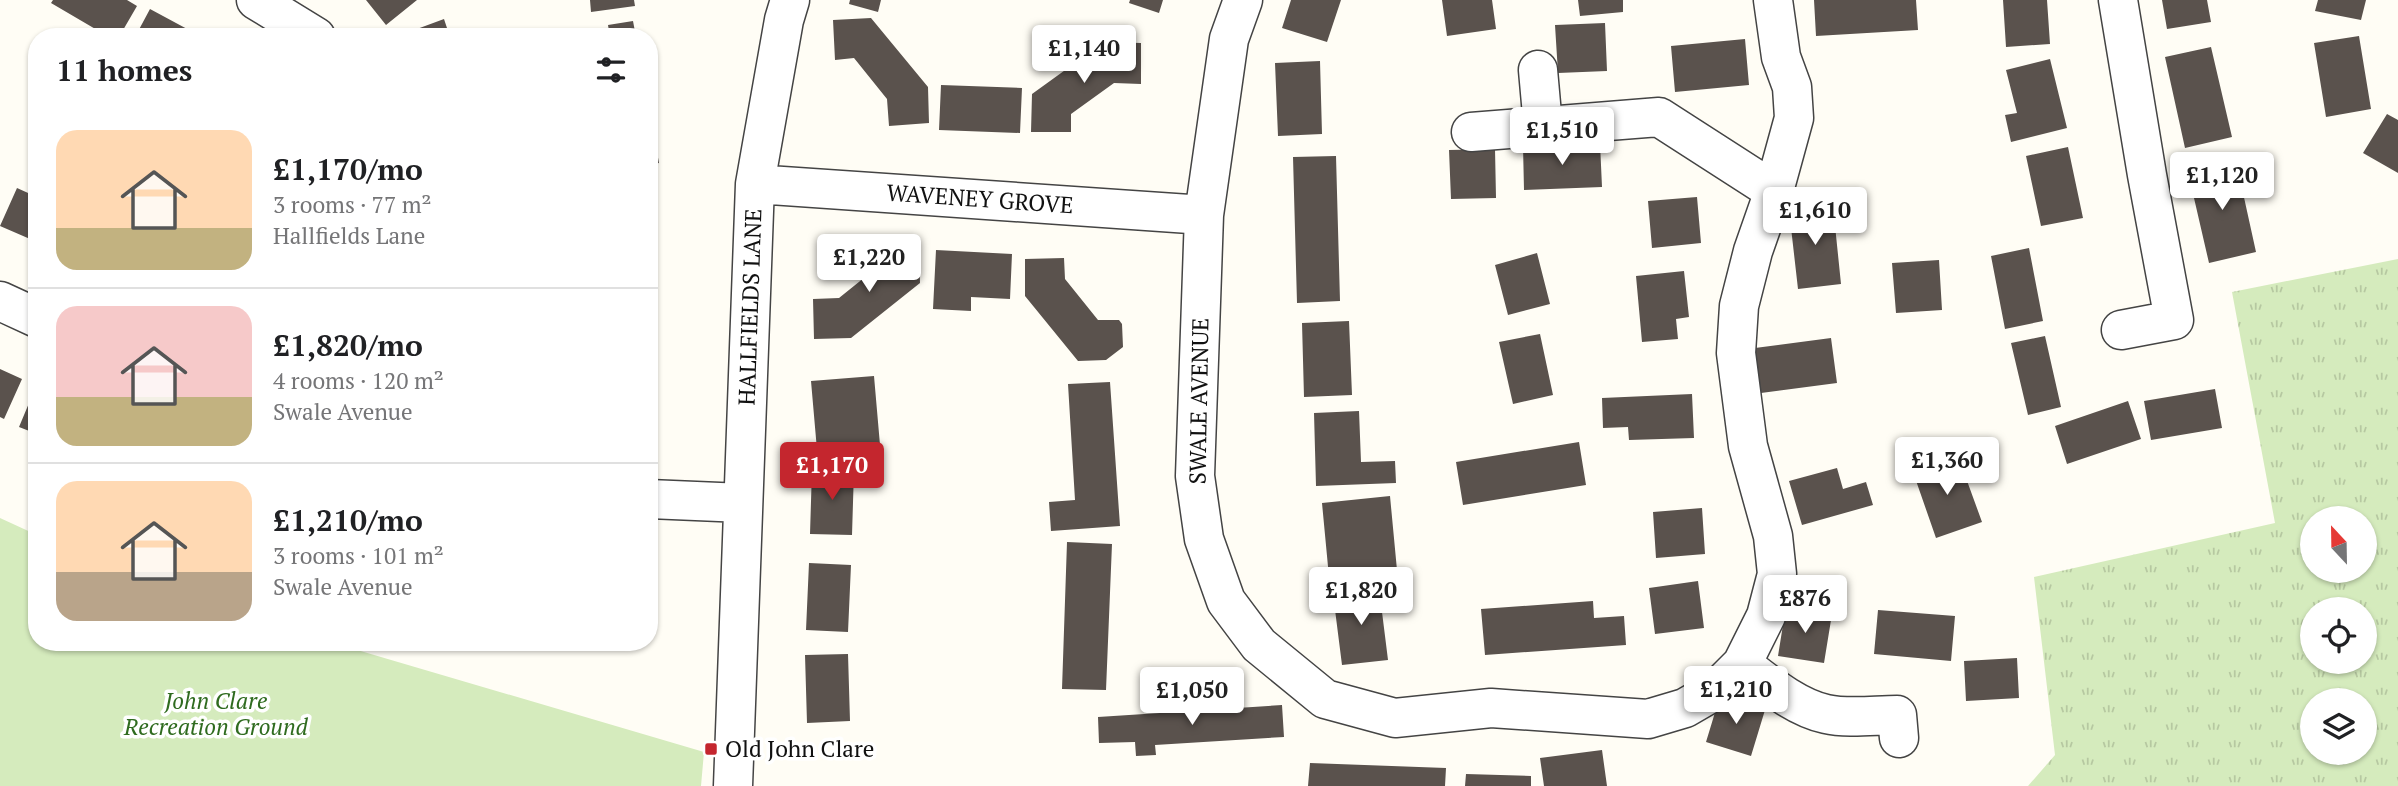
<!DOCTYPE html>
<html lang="en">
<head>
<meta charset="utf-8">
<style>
  body { margin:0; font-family:"PT Serif",serif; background:#f6f6f6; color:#202124; height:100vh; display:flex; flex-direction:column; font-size:26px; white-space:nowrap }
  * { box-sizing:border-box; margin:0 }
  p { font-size:23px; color:#757577 }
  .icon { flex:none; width:38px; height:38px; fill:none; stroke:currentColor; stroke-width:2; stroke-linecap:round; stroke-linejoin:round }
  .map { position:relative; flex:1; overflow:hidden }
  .drawer { position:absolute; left:28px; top:28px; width:630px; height:623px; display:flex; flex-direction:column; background:#fff; border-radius:28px; box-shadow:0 2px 5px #0004 }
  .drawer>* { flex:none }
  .needle { width:46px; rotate:338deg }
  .buttons { position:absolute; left:2300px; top:506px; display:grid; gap:14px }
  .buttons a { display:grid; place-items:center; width:77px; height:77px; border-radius:50%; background:#fff; box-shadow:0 2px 5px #0004; font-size:35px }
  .price { position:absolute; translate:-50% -60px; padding:0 16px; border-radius:7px; background:#fff; color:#222; font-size:23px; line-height:46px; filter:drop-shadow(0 2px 4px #0008) }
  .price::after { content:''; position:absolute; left:50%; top:42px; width:21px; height:16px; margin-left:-10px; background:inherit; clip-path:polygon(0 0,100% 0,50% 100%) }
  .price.on { background:#c4262e; color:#fff }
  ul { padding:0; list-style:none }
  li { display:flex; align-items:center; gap:21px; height:175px; padding:0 28px }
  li+li { border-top:2px solid #e0e0e0 }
  li span { display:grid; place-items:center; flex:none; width:196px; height:140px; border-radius:21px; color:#555 }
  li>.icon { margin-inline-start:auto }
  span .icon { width:84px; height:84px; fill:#fffc; stroke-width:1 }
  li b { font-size:30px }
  h2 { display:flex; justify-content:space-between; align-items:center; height:84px; padding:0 28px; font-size:30px }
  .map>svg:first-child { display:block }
  .grass { fill:url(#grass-tufts); fill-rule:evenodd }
  .park { fill:#d5ebbd }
  .building { fill:#5a524d }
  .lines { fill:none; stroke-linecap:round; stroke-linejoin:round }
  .minor-casing { stroke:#444; stroke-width:41 }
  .minor { stroke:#fff; stroke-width:38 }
  .poi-dot { fill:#c4262e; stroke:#fff; stroke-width:2.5 }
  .labels { text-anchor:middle; stroke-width:7; stroke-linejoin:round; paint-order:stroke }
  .street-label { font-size:23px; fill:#111; stroke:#fff }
  .park-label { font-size:23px; font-style:italic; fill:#2f6b1f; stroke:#fff }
  .poi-label { font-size:23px; fill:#111; stroke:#fff; text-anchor:start }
</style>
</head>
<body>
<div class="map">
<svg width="2398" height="786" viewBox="0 0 2398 786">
  <defs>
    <pattern id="grass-tufts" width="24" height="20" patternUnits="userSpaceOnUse" patternTransform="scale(1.75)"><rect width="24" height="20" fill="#d5ebbd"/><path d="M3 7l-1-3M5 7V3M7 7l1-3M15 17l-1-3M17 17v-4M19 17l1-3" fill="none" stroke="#b6c8a1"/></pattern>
  </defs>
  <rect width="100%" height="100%" fill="#fffdf5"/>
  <path class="grass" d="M2398,259V786H2028L2055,755L2034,577L2275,523L2232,292ZM2312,518H2364V570H2312ZM2312,609H2364V662H2312ZM2312,700H2364V752H2312Z"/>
  <path class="park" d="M0,518L37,535V642H330L704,752L701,786H0Z"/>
  <path class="building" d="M53,0H127L137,6L119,37H109L51,3Z
    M366,0H417L386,25Z
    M590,0H634L635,6L591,12Z
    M850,0H881L878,12L849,4Z
    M1130,0H1163L1159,13L1129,3Z
    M1291,0H1341L1327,42L1282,28Z
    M1442,0H1492L1496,29L1447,36Z
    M1578,0H1623V12L1580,16Z
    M1814,0H1916L1918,30L1816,36Z
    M2003,0H2047L2050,44L2006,47Z
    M2162,0H2207L2211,22L2167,29Z
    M2318,0H2366L2361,20L2315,11Z
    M150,9L202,37H135Z
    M871,18L928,87L929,123L889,126L887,99L854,58L835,60L833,20Z
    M444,19L450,37H398V36Z
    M633,21L636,37H610L608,25Z
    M1605,23L1607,71L1558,73L1555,25Z
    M2359,36L2371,109L2326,117L2314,43Z
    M1745,39L1749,85L1675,92L1671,46Z
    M1104,42L1141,43V84L1114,83L1071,114V132H1031L1032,94Z
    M2211,47L2232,137L2185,148L2165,57Z
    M2050,59L2067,128L2011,142L2005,115L2017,113L2006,70Z
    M1320,61L1322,134L1278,136L1275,63Z
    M941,85L1022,88L1020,133L939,130Z
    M2387,114L2398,120V173L2363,153Z
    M651,119L659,163L649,165V120Z
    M1600,143L1602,187L1524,190L1523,146Z
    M2068,147L2083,218L2041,226L2026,156Z
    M1495,149L1496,198L1451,199L1449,150Z
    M1336,156L1340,301L1297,303L1293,157Z
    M2236,161L2256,252L2209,263L2188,172Z
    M17,188L37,197V242L0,226Z
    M649,192H658L653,338L649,337Z
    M1697,197L1701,243L1652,248L1648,201Z
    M1833,206L1841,284L1798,289L1789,210Z
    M919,244L920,283L851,338L814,339L813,299L839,298L880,265L879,246Z
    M2029,248L2043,321L2005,329L1991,256Z
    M936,250L1012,254L1010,299L971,297V311L933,309Z
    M1537,253L1550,304L1508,315L1495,265Z
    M1064,258L1065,279L1098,320H1119L1122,324L1123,347L1106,360L1078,361L1025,296V259Z
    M1939,260L1942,310L1896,313L1892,263Z
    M1684,271L1689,317L1676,319L1678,339L1642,342L1636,276Z
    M1349,321L1352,395L1304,397L1302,323Z
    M1540,334L1553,395L1513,404L1499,342Z
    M2045,336L2061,407L2028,415L2011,343Z
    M1831,338L1837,383L1761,393L1755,348Z
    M0,369L22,379L4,419L0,417Z
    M874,376L880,445L817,450L811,381Z
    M1110,382L1120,526L1051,531L1049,502L1075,500L1068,384Z
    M37,384V434L19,427Z
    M2215,389L2222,428L2151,440L2144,401Z
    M1692,394L1694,438L1629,440L1628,427L1603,428L1602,398Z
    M2128,401L2141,439L2067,464L2055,426Z
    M1359,411L1361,462L1395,461L1396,483L1316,486L1314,413Z
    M1579,442L1586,485L1463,505L1456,462Z
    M1958,456L1982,522L1936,538L1913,472Z
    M1837,468L1843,489L1866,482L1873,505L1802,525L1789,481Z
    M812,469L854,470L852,535L810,534Z
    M1390,496L1397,570L1329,577L1322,503Z
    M1702,508L1705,554L1656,558L1653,512Z
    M1067,542L1112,544L1106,690L1062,689Z
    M809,563L851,565L848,632L806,630Z
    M1698,581L1704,628L1655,634L1649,588Z
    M1379,588L1388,660L1342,665L1333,594Z
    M1593,601L1594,618L1624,616L1626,645L1485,655L1481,609Z
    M1786,606L1832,614L1824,663L1778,656Z
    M1878,610L1955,616L1951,661L1874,654Z
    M848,654L850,721L807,723L805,655Z
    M2017,658L2019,698L1966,701L1964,661Z
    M1720,696L1765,710L1751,756L1706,742Z
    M1282,705L1284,737L1155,745L1156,755L1136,756L1135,742L1099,743L1098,717Z
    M1602,750L1607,786H1544L1540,758Z
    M1310,763L1446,768L1445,786H1308Z
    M1466,774L1531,776V786H1465Z"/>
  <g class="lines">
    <defs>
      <path id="minor" d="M256,0L316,37
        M1243,0L1229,39L1204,215L1195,476L1204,539L1226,601L1259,645L1325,699L1395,718L1491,708L1648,719L1685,708L1716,690L1742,664L1766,616L1777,574L1773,536L1748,446L1736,353L1739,306L1753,251L1774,191L1794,118L1792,87L1781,57L1773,0
        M2118,0L2147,175L2174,320L2121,330
        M1538,70L1543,126
        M1471,132L1659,117L1774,191
        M755,184L1204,215
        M0,301L37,318
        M649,499L743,503
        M1742,664C1767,683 1795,707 1826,714C1848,719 1875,715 1897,715L1899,738
        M733,786L755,184L784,20L790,0"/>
    </defs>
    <use href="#minor" class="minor-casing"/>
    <use href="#minor" class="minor"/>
  </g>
  <rect class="poi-dot" x="704" y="742" width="14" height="14" rx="3.5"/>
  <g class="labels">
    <g class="street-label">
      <text transform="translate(980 199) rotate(4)" y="8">WAVENEY GROVE</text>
      <text transform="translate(750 307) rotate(-88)" y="8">HALLFIELDS LANE</text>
      <text transform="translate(1199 401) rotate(-89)" y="8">SWALE AVENUE</text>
    </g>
    <g class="park-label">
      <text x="216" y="709">John Clare<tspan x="216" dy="26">Recreation Ground</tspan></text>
    </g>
    <g class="poi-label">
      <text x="725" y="757">Old John Clare</text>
    </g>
  </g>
</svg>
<div class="buttons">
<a><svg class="needle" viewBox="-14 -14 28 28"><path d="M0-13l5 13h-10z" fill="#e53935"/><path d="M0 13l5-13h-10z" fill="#757577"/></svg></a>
<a><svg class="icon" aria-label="locate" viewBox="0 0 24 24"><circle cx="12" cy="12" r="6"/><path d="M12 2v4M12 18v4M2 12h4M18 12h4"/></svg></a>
<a><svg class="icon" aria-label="layers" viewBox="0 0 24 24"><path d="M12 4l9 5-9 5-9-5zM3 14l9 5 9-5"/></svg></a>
</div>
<b class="price" style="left:1084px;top:85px">£1,140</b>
<b class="price" style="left:1562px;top:167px">£1,510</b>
<b class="price" style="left:2222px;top:212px">£1,120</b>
<b class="price" style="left:1815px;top:247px">£1,610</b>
<b class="price" style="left:869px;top:294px">£1,220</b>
<b class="price" style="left:1947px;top:497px">£1,360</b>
<b class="price on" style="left:832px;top:502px">£1,170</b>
<b class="price" style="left:1361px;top:627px">£1,820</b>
<b class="price" style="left:1805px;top:635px">£876</b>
<b class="price" style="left:1736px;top:726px">£1,210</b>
<b class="price" style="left:1192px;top:727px">£1,050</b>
<section class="drawer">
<h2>11 homes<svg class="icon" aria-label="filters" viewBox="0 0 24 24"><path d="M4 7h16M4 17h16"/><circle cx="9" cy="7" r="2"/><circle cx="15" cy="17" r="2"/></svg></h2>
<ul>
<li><span style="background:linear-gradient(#ffd9b3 70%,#c2b280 0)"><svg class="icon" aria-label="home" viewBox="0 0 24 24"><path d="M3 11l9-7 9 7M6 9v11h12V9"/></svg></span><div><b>£1,170/mo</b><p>3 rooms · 77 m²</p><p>Hallfields Lane</p></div></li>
<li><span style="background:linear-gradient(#f6c9c9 65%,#c2b280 0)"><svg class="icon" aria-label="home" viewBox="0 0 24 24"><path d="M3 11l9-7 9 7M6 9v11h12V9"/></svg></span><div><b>£1,820/mo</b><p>4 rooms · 120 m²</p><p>Swale Avenue</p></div></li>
<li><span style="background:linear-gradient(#ffd9b3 65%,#b9a48a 0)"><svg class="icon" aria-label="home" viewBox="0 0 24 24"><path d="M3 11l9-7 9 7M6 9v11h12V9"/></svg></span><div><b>£1,210/mo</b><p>3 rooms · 101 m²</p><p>Swale Avenue</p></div></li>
</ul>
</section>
</div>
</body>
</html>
